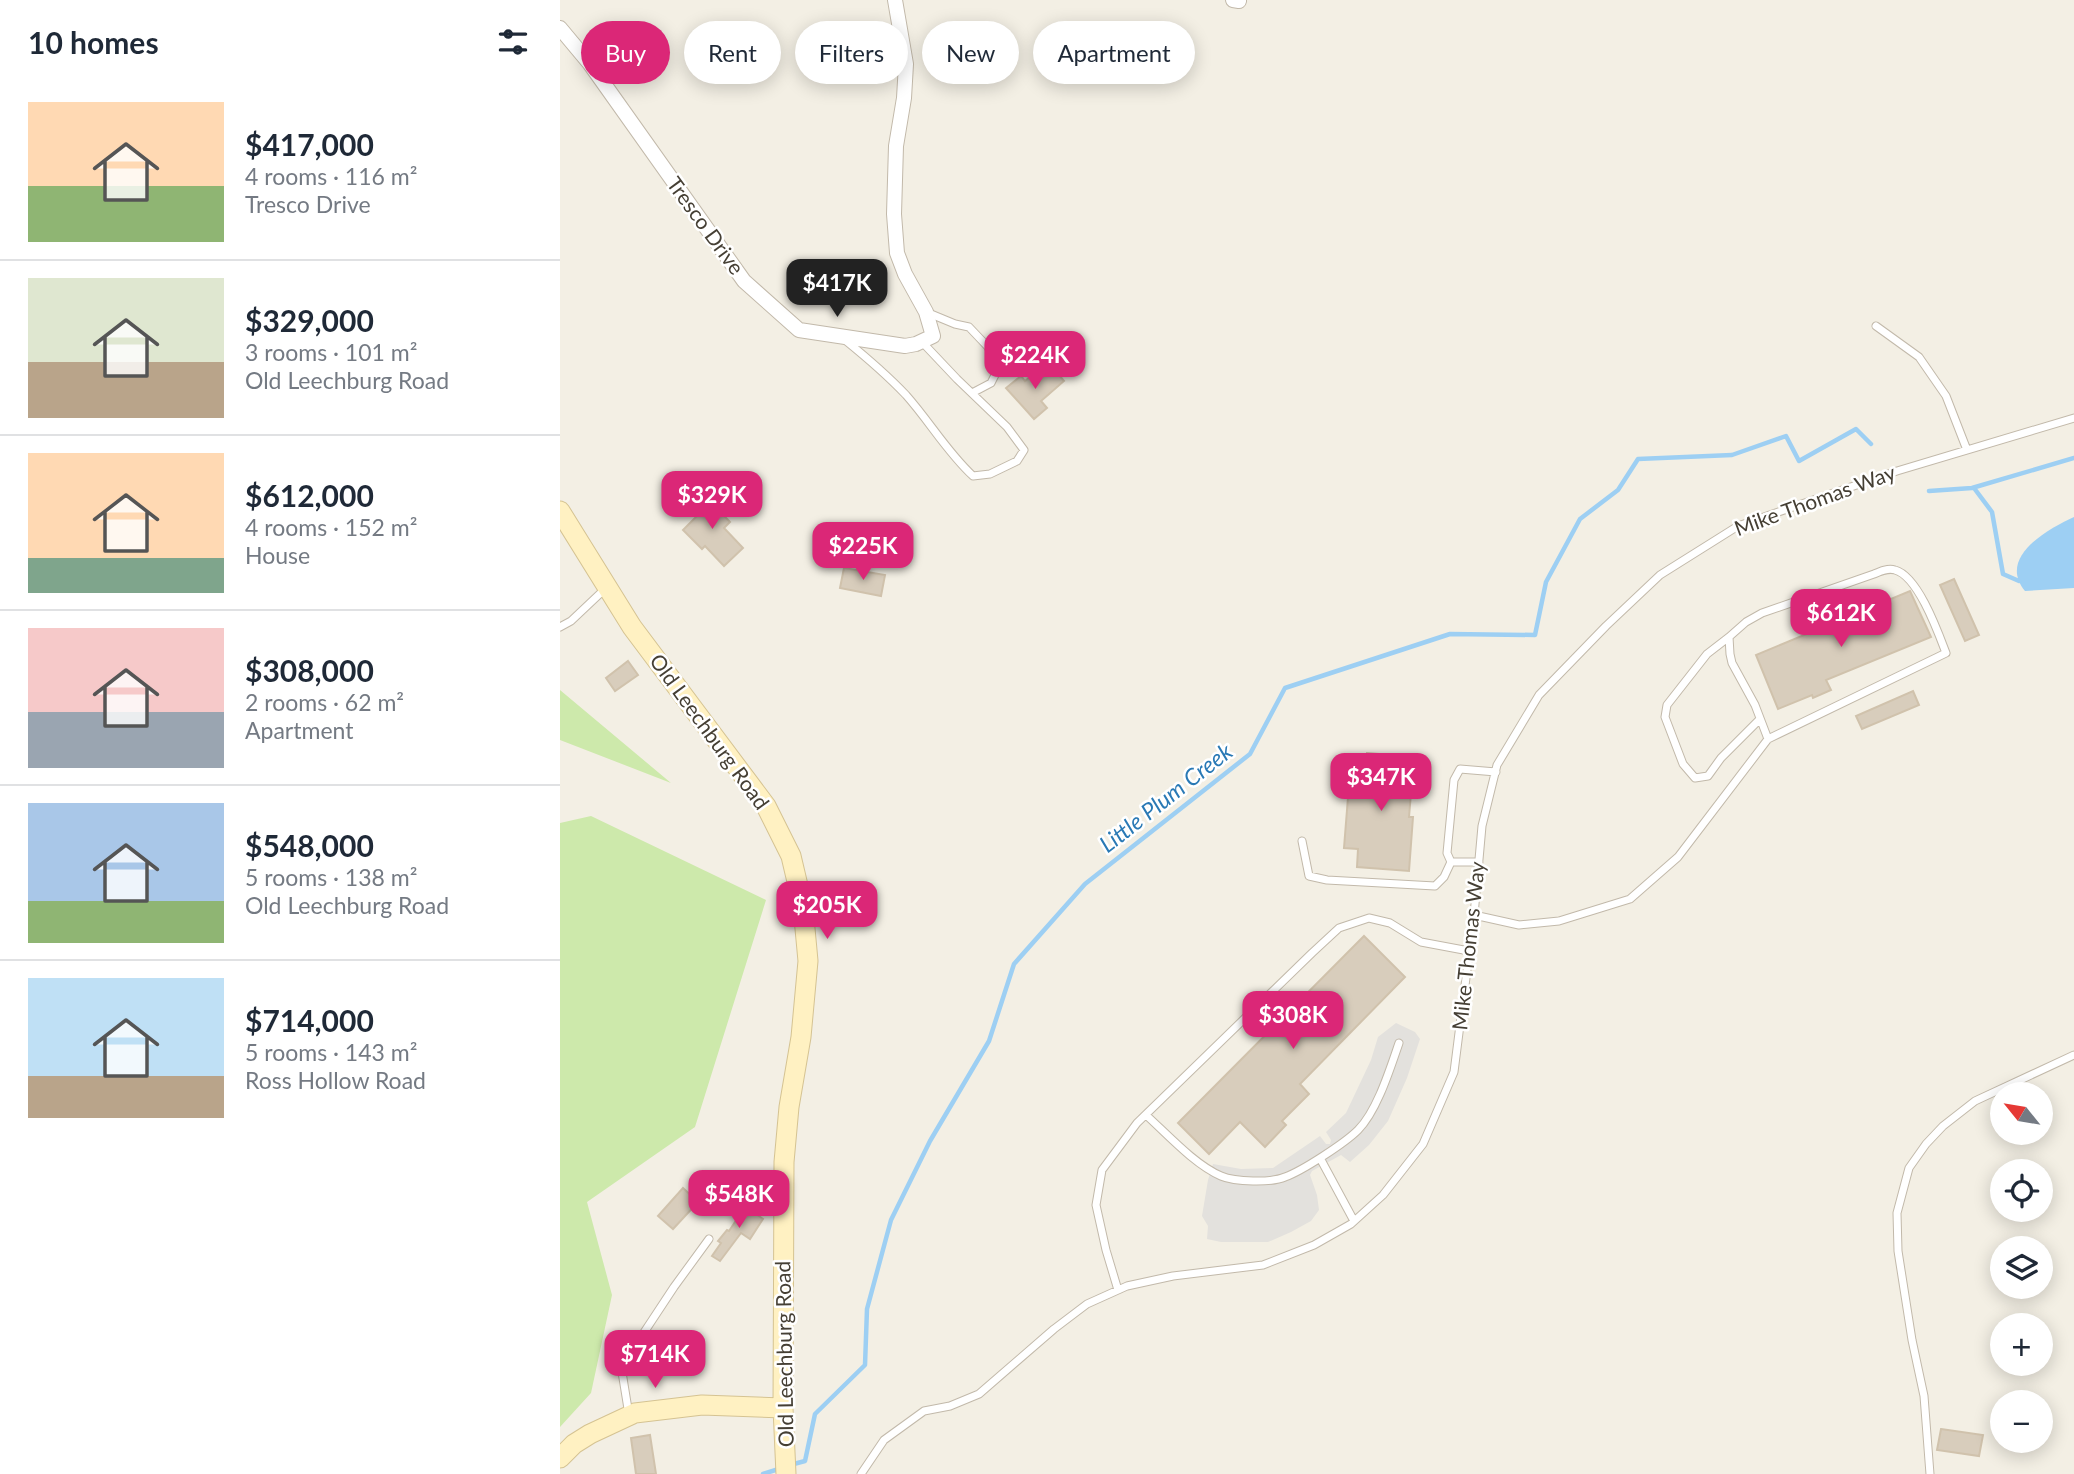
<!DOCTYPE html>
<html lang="en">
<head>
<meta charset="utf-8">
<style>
  body { margin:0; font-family:Lato,sans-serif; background:#f2f2f3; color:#1f2937; height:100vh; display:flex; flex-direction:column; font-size:26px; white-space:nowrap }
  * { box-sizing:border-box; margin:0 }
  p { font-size:23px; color:#747a83 }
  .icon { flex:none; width:38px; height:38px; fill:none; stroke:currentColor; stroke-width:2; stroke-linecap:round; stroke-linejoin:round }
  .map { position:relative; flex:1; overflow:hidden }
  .panel { display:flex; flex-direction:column; background:#fff; width:560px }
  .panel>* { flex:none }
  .guide { position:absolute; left:21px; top:21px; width:665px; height:63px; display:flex; gap:14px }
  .needle { width:46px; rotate:300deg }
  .tools { position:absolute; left:1430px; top:1082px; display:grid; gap:14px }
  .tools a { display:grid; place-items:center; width:63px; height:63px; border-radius:50%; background:#fff; box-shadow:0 4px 18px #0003; font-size:35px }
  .price { position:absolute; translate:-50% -60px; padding:0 16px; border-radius:14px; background:#db2777; color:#fff; font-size:23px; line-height:46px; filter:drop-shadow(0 2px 4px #0008) }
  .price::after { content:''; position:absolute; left:50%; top:42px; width:21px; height:16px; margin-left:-10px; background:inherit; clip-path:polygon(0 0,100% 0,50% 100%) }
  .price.current { background:#222; color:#fff }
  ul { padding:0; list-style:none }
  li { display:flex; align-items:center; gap:21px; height:175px; padding:0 28px }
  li+li { border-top:2px solid #e0e1e3 }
  li span { display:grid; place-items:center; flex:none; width:196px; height:140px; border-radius:0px; color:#555 }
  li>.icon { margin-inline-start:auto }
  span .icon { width:84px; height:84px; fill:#fffc; stroke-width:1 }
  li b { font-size:30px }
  h2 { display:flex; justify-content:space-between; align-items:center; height:84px; padding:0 28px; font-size:30px }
  .pill { padding:0 24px; border-radius:32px; background:#fff; box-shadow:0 4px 18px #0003; font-size:24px; line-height:63px }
  .pill.current { background:#db2777; color:#fff }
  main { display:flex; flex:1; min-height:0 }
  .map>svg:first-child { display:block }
  .green { fill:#cde9ab }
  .parking { fill:#e3e1dd }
  .water { fill:#9dcff3 }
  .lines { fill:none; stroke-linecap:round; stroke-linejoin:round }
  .stream { stroke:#9dcff3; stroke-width:4.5 }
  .building { fill:#d8cdbc; stroke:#d0c2ac; stroke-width:2 }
  .lane-casing { stroke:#c2b9aa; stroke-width:9 }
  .street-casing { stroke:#c2b9aa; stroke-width:16 }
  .secondary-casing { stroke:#d5c392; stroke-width:21 }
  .lane { stroke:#fff; stroke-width:7 }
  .street { stroke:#fff; stroke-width:14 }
  .secondary { stroke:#fff1c2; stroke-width:19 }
  .labels { text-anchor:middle; stroke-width:5; stroke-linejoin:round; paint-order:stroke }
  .street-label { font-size:21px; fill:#453f34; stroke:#fff }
  .water-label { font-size:23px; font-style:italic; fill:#2979b5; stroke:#fff }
</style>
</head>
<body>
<main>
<section class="panel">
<h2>10 homes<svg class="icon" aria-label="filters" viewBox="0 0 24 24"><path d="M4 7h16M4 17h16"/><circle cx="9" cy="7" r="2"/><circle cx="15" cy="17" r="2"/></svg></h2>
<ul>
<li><span style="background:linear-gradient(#ffd9b3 60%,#8fb573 0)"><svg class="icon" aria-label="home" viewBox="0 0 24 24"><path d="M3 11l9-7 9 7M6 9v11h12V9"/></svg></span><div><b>$417,000</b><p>4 rooms · 116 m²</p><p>Tresco Drive</p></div></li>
<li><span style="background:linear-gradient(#dfe7d0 60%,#b9a48a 0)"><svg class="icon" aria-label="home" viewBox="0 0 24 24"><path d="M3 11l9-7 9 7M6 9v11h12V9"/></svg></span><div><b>$329,000</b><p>3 rooms · 101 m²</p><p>Old Leechburg Road</p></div></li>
<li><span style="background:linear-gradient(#ffd9b3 75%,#7fa58c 0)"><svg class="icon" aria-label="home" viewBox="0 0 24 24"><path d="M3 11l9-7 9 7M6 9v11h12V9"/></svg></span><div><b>$612,000</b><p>4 rooms · 152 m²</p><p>House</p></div></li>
<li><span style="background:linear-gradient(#f6c9c9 60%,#9aa5b1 0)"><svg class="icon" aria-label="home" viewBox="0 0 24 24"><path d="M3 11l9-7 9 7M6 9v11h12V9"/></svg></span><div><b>$308,000</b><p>2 rooms · 62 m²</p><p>Apartment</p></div></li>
<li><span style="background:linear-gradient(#a9c7e8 70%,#8fb573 0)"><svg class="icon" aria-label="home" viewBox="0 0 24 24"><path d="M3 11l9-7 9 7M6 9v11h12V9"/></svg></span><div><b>$548,000</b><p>5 rooms · 138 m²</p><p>Old Leechburg Road</p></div></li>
<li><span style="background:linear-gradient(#bfe0f5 70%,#b9a48a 0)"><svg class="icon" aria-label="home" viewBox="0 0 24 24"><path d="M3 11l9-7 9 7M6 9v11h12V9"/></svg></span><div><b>$714,000</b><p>5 rooms · 143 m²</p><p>Ross Hollow Road</p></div></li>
</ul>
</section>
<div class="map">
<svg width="1514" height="1474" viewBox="0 0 1514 1474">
  <rect width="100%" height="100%" fill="#f3efe4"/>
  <path class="green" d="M0,690L111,783L0,740Z
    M31,816L206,900L135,1127L27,1202L52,1295L31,1393L0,1427V823Z"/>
  <path class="parking" d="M836,1023L855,1032L860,1039L847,1078L828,1121L809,1145L790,1162L781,1155L752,1171L750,1175L757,1195L759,1210L751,1221L731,1232L708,1242H661L647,1239L648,1226L642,1216L648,1180L653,1164L681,1169L713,1168L760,1136L766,1144H770L771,1140L766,1132L786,1113L811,1060L818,1037Z"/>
  <path class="water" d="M1514,517V588L1465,591C1437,557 1488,529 1514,517Z"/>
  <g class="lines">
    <path class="stream" d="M1414,488L1432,512L1443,574L1459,581
      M1369,491L1412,488L1514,458
      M230,1465L245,1461L255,1414L305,1365L307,1309L331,1220L370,1141L429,1041L454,964L525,884L690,754L725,688L890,634L975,635L986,582L1020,519L1058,490L1078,459L1172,455L1226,436L1239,461L1296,429L1311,444
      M203,1474L222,1468"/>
  </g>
  <path class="building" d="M492,367L504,381L481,401L487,408L474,419L446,388L461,376L465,381L475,373L479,378Z
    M141,492L170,522L164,528L183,548L164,566L145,546L142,549L123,530L142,511L132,500Z
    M284,568L325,575L321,596L280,588Z
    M1394,579L1419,635L1405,641L1380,585Z
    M1350,591L1371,637L1266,680L1271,690L1253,698L1252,695L1218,709L1196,655Z
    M68,661L78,675L55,691L46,678Z
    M1353,691L1359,705L1302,729L1296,716Z
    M807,753L854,757L849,817H853L849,871L797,867L798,849L784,848L790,772L806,774Z
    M804,936L845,977L740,1084L749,1094L722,1121L726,1125L705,1147L680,1122L649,1154L618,1123Z
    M123,1188L138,1202L113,1229L98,1216Z
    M189,1201L199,1208L196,1214L203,1219L190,1239L181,1233L160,1261L152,1256L161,1243L158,1241L167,1230L169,1231Z
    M1381,1429L1423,1435L1419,1456L1377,1450Z
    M90,1435L96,1474H76L71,1438Z"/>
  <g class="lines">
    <defs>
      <path id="lane" d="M366,312L395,324L409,327L428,347L439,367L431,383L412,393
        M1316,326L1359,357L1386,396L1407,450
        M285,340C306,357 327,375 346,395C370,422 387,452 413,476L430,474L457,461L464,450L447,427L397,379L362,342
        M0,627L11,621L47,587
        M1169,637L1147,654L1107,705L1105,717L1123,764L1135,778L1148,776L1161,758L1200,719
        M742,841L749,876L767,880L875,886L884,877L891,862
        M919,862H891L887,853L894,780L900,769L936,772
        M914,915L959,925L999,921L1070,899L1118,857L1208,739L1386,653C1378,632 1358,576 1335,570C1328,568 1321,571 1314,574L1202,613L1186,622L1169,637L1170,654L1172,663L1195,705L1208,739
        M586,1115C607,1134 635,1165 661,1176C675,1182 711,1183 725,1177C742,1171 785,1143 798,1130C817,1111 830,1069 839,1043
        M760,1158L794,1221
        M558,1290L546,1250L536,1205L542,1170L577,1123L752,953L779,928L809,918L830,923L861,942L909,951
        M69,1415L62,1372L81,1337L114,1287L149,1239
        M301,1474L324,1440L364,1411L390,1406L419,1394L494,1329L527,1304L567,1286L613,1276L703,1265L754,1245L791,1224L823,1195L863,1144L894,1072L914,915L922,826L937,765L979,695L1046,626L1100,575L1178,526L1337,471L1514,418
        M1370,1474L1364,1396L1352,1340L1338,1251L1337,1213L1349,1168L1366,1144L1383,1126L1415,1101L1514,1055"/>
      <path id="street" d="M673,0L679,1
        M0,28L30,64L184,281L239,330L345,346L356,344L373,336L366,312L345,274L337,253L334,214L336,146L344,98L346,64L335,0"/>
      <path id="secondary" d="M0,511L72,627L206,806L231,856L243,907L248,961L241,1037L229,1107L224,1162L223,1408L226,1474
        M0,1458L14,1444L30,1434L75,1413L142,1405L223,1408"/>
    </defs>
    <use href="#lane" class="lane-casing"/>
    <use href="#street" class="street-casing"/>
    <use href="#secondary" class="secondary-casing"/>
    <use href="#lane" class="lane"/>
    <use href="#street" class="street"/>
    <use href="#secondary" class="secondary"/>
  </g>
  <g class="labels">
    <g class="street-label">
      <text transform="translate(145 226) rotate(54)" y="7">Tresco Drive</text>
      <text transform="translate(1255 501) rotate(-20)" y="7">Mike Thomas Way</text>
      <text transform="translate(149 732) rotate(54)" y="7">Old Leechburg Road</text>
      <text transform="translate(909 946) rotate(-84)" y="7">Mike Thomas Way</text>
      <text transform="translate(225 1354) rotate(-91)" y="7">Old Leechburg Road</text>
    </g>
    <g class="water-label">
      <text transform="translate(606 798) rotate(-38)" y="8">Little Plum Creek</text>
    </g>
  </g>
</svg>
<div class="tools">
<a><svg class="needle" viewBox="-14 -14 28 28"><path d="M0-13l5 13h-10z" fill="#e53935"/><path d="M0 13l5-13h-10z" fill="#747a83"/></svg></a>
<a><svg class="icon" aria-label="locate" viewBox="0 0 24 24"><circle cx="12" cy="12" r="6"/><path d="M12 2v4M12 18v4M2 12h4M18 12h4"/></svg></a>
<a><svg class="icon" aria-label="layers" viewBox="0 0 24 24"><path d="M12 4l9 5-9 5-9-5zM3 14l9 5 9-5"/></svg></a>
<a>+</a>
<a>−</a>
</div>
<b class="price current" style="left:277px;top:319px">$417K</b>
<b class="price" style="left:475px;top:391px">$224K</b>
<b class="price" style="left:152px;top:531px">$329K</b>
<b class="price" style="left:303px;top:582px">$225K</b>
<b class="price" style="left:1281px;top:649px">$612K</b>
<b class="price" style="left:821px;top:813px">$347K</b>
<b class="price" style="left:267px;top:941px">$205K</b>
<b class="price" style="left:733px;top:1051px">$308K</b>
<b class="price" style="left:179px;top:1230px">$548K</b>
<b class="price" style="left:95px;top:1390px">$714K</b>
<div class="guide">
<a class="pill current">Buy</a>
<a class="pill">Rent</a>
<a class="pill">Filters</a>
<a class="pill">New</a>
<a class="pill">Apartment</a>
</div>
</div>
</main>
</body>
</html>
